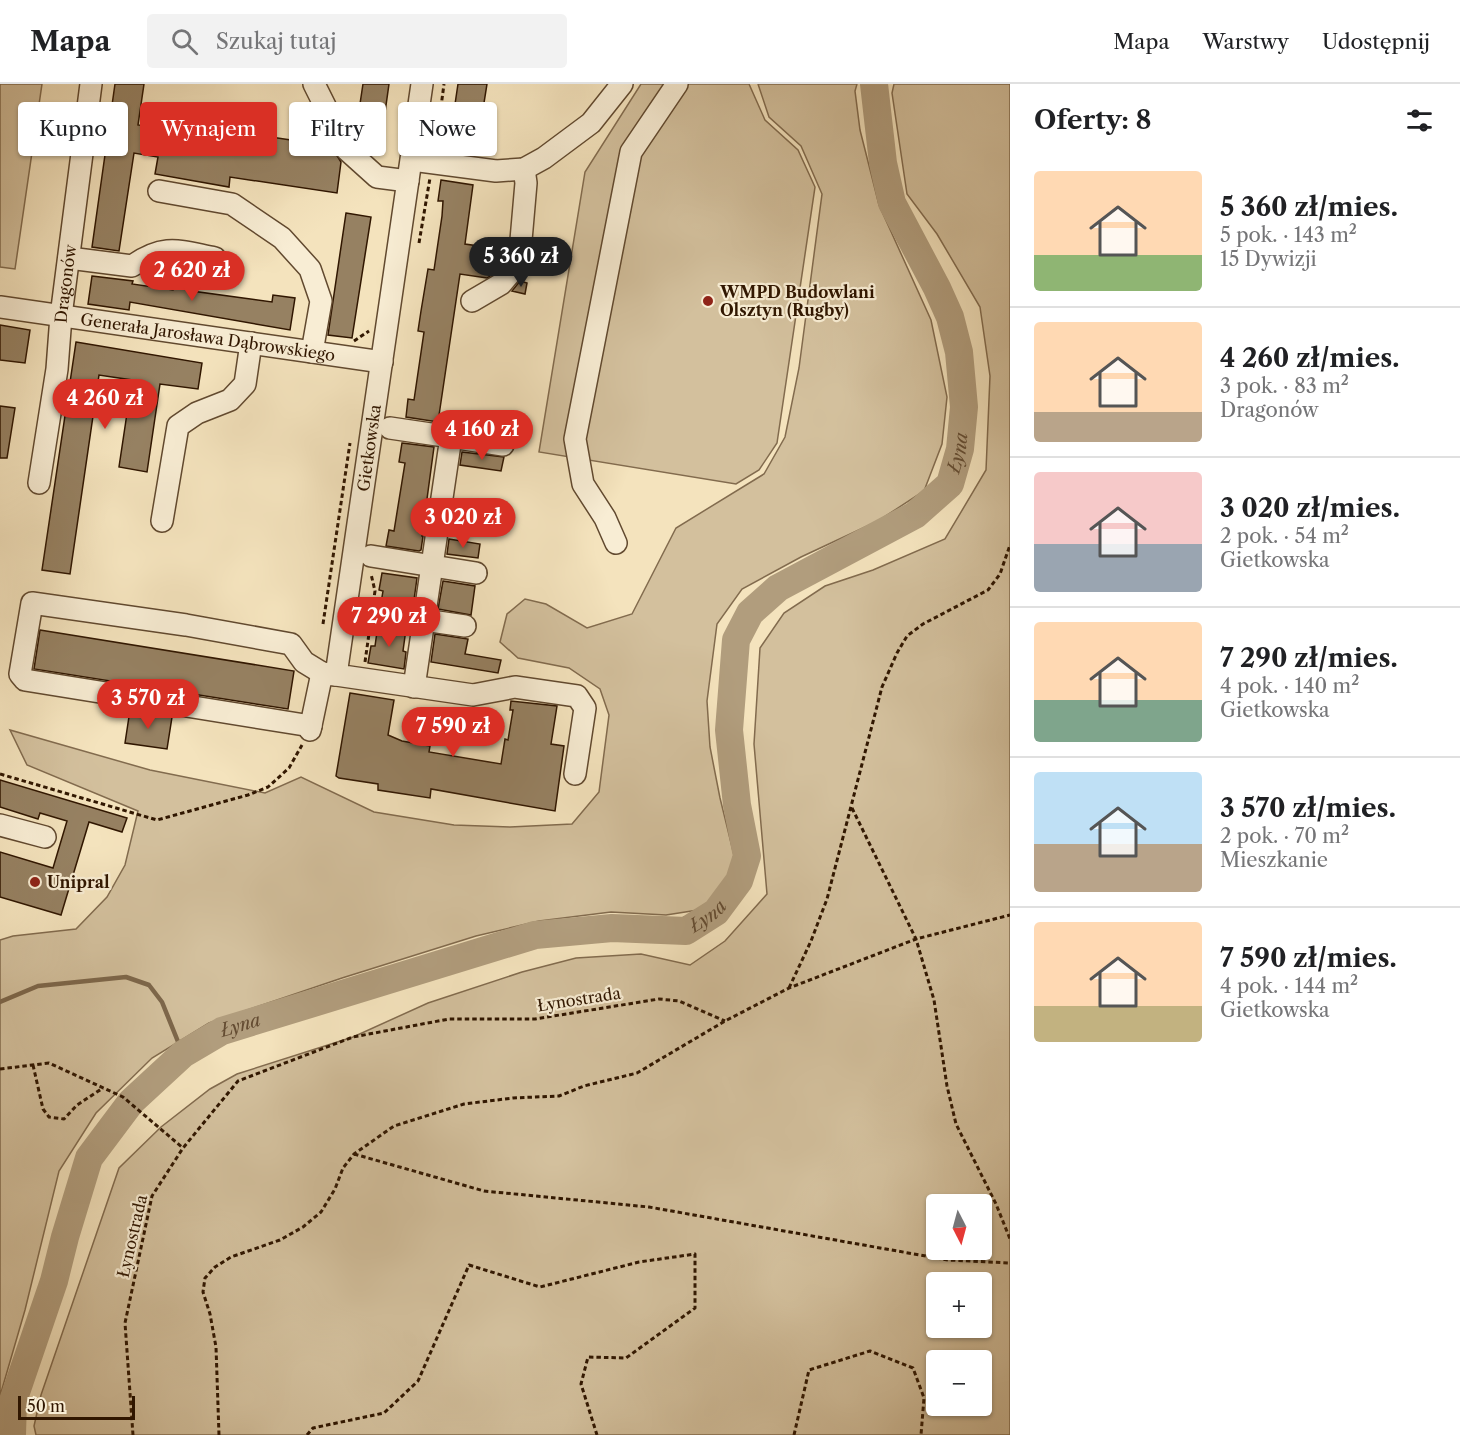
<!DOCTYPE html>
<html lang="pl">
<head>
<meta charset="utf-8">
<style>
  body { margin:0; font-family:"Libre Caslon Text",serif; background:#f2f2f2; color:#202124; height:100vh; display:flex; flex-direction:column; font-size:22px; white-space:nowrap }
  * { box-sizing:border-box; margin:0 }
  p { font-size:20px; color:#757577 }
  .icon { flex:none; width:33px; height:33px; fill:none; stroke:currentColor; stroke-width:2; stroke-linecap:round; stroke-linejoin:round }
  .map { position:relative; flex:1; overflow:hidden }
  .panel { display:flex; flex-direction:column; background:#fff; width:450px }
  .panel>* { flex:none }
  .guide { position:absolute; left:18px; top:18px; width:570px; height:54px; display:flex; gap:12px }
  .needle { width:39px; rotate:174deg }
  .fabs { position:absolute; left:926px; top:1110px; display:grid; gap:12px }
  .fabs a { display:grid; place-items:center; width:66px; height:66px; border-radius:6px; background:#fff; box-shadow:0 2px 4px #0004; font-size:30px }
  .scale { position:absolute; left:18px; bottom:15px; width:117px; box-sizing:border-box; padding-left:6px; border:3px solid #301600; border-top:0; font-size:16px; line-height:21px; white-space:nowrap; color:#301600; -webkit-text-stroke:4px #f8edd4; paint-order:stroke }
  .price { position:absolute; translate:-50% -51px; padding:0 14px; border-radius:21px; background:#d93025; color:#fff; font-size:20px; line-height:39px; filter:drop-shadow(0 2px 3px #0008) }
  .price::after { content:''; position:absolute; left:50%; top:36px; width:18px; height:14px; margin-left:-9px; background:inherit; clip-path:polygon(0 0,100% 0,50% 100%) }
  .price.selected { background:#222; color:#fff }
  ul { padding:0; list-style:none }
  li { display:flex; align-items:center; gap:18px; height:150px; padding:0 24px }
  li+li { border-top:2px solid #e0e0e0 }
  li span { display:grid; place-items:center; flex:none; width:168px; height:120px; border-radius:6px; color:#555 }
  li>.icon { margin-inline-start:auto }
  span .icon { width:72px; height:72px; fill:#fffc; stroke-width:1 }
  li b { font-size:26px }
  h2 { display:flex; justify-content:space-between; align-items:center; height:72px; padding:0 24px; font-size:26px }
  .tag { padding:0 21px; border-radius:6px; background:#fff; box-shadow:0 2px 4px #0004; font-size:21px; line-height:54px }
  .tag.selected { background:#d93025; color:#fff }
  header { display:flex; align-items:center; gap:36px; box-sizing:border-box; height:84px; padding:0 30px; background:#fff; border-bottom:2px solid #e0e0e0 }
  header strong { font-size:28px }
  nav { display:flex; gap:33px; margin-inline-start:auto; font-size:21px }
  .search { width:420px; height:54px; background:#f2f2f2; display:flex; align-items:center; gap:15px; box-sizing:border-box; padding:0 21px; border-radius:6px; color:#757577; font-size:22px }
  main { display:flex; flex:1; min-height:0 }
  .map>svg:first-child { display:block }
  .green { fill:#d3c09d; stroke:#826b4e; stroke-width:1.5; fill-rule:evenodd }
  .lines { fill:none; stroke-linecap:round; stroke-linejoin:round }
  .stream { stroke:#7d674b; stroke-width:4.5 }
  .river { stroke:#b19d7d; stroke-width:28 }
  .building { fill:#968162; stroke:#301600; stroke-width:1.5 }
  .minor-casing { stroke:#61492f; stroke-width:24 }
  .path { stroke:#301600; stroke-width:3; stroke-dasharray:4.5 3; stroke-linecap:butt }
  .minor { stroke:#f8edd4; stroke-width:21 }
  .poi-dot { fill:#8f2418; stroke:#f8edd4; stroke-width:2 }
  .labels { text-anchor:middle; stroke-width:4.5; stroke-linejoin:round; paint-order:stroke }
  .street-label { font-size:16px; fill:#301600; stroke:#f8edd4 }
  .poi-label { font-size:16px; font-weight:bold; fill:#301600; stroke:#f8edd4; text-anchor:start }
  .water-label { font-size:18px; font-style:italic; fill:#644c32; stroke:#f8edd4 }
</style>
</head>
<body>
<header>
<strong>Mapa</strong>
<div class="search"><svg class="icon" aria-label="search" viewBox="0 0 24 24"><circle cx="10" cy="10" r="6"/><path d="M15 15l6 6"/></svg>Szukaj tutaj</div>
<nav><a>Mapa</a><a>Warstwy</a><a>Udostępnij</a></nav>
</header>
<main>
<div class="map">
<svg width="1010" height="1351" viewBox="0 0 1010 1351">
  <rect width="100%" height="100%" fill="#f4e3bd"/>
  <filter id="stains"><feTurbulence type="fractalNoise" baseFrequency=".00333" numOctaves="4"/><feColorMatrix values="0 0 0 0 .2 0 0 0 0 .09 0 0 0 0 .02 0 0 0 .5 -.17"/></filter>
  <radialGradient id="worn" r=".72"><stop offset=".6" stop-color="#630" stop-opacity="0"/><stop offset="1" stop-color="#630" stop-opacity=".3"/></radialGradient>
  <path class="green" d="M0,0H42L15,185L0,183Z
    M641,0H749L765,36L798,66L815,103L777,359L759,386L736,400L539,368L585,88Z
    M758,0H857L855,7L860,46L879,121L931,236L947,313L942,360L924,407L878,437L801,473L742,505L717,540L707,617L710,663L720,714L734,771L724,808L698,826L666,831L611,828L539,837L476,852L342,894L209,939L152,974L96,1029L59,1087L25,1226L0,1312V856L13,852L76,845L107,813L125,781L138,727L27,681L10,646L150,686L265,709L301,693L374,728L454,741L510,743L572,740L599,708L609,631L600,605L569,584L518,574L500,558L507,530L525,515L546,520L587,544L632,530L676,444L764,390L785,353L799,284L822,110L801,62L769,33Z
    M894,0H1010V1351H36L34,1342L41,1311L119,1084L161,1043L210,1005L237,990L353,953L428,919L522,888L576,874L641,870L690,881L725,857L767,810L754,660L760,564L784,529L825,502L873,486L945,455L986,386L990,292L980,223L937,150L907,110L892,9ZM936,1120H981V1166H936ZM936,1198H981V1244H936ZM936,1276H981V1322H936Z"/>
  <g class="lines">
    <path class="stream" d="M0,918L38,902L126,893L149,901L162,918L183,970"/>
    <path class="river" id="s1" d="M12,1351L13,1317L54,1197L65,1153L89,1074L131,1018L183,970L222,947L535,851L612,844L686,847L716,828L739,797L747,772L737,721L729,646L736,556L750,529L778,504L915,431L950,400L960,365L964,323L959,268L950,233L937,204L892,119L883,79L874,0"/>
  </g>
  <path class="building" d="M115,0H144L138,41L226,55L227,51L237,52V48L331,62L341,78L337,109L230,93L229,103L155,90L158,73L134,69L119,167L92,163Z
    M363,0H389L380,64L371,63L370,70L355,53Z
    M458,0H487L484,19L493,21L485,71L446,65L449,47H451Z
    M441,96L473,101L465,160L493,164L490,192L487,194L460,190L438,338L406,333L408,315L414,316L424,248L418,247L421,227L428,185L434,186L442,132L443,117H438Z
    M346,129L371,133L352,254L328,251Z
    M92,192L133,197L132,200L173,206L175,194L194,197L192,207L272,218L273,211L295,214L290,246L130,218L129,226L88,220Z
    M520,197L527,199L525,210L512,207Z
    M0,241L30,246L25,279L0,276Z
    M76,258L202,279L198,305L160,300L147,388L119,383L132,296L99,291L70,490L42,486Z
    M0,322L15,324L7,374H0Z
    M466,330L509,336L507,349L464,342Z
    M402,359L434,363L422,452H423L421,466L419,467L386,462L389,446L394,447L405,379L399,378Z
    M462,368L504,373L501,387L460,381Z
    M449,455L480,460L478,474L447,470Z
    M382,489L417,494L413,523L381,519L383,507L379,506Z
    M443,497L475,502L471,531L438,525Z
    M378,541L406,545L403,567L406,568L404,585L368,579L371,562H375Z
    M40,546L294,587L288,625L34,585Z
    M435,550L468,555L465,570L501,576L498,589L431,578Z
    M350,609L394,616L388,651L402,657L430,662L429,668L501,680L505,655L508,656L513,626H510L511,617L557,622L551,660L564,662L555,727L431,705L430,714L378,706V700L339,694L336,692Z
    M130,626L172,633L167,665L125,659Z
    M0,696L127,734L122,748L89,738L61,831L0,813V768L53,784L67,737L40,729L38,735L0,723Z"/>
  <g class="lines">
    <defs>
      <g id="minor">
        <path d="M314,0L347,66L377,93L408,97"/>
        <path d="M422,0L336,591L473,611L515,603L577,612L585,624L575,690"/>
        <path d="M412,76L496,87L524,85L544,74L591,39L622,0"/>
        <path d="M159,107L232,120L282,154L310,185L321,217L312,268"/>
        <path d="M69,174L132,182C165,159 179,167 215,174"/>
        <path d="M472,217L501,200L519,179L526,99L524,85"/>
        <path id="s2" d="M0,223L382,278"/>
        <path d="M390,344L451,353L414,603"/>
        <path d="M451,353L503,361"/>
        <path id="s3" d="M39,399L57,285L61,232L91,0"/>
        <path d="M162,437L178,342L197,329L230,316L245,300L251,259"/>
        <path d="M616,459L605,434L583,400L575,355L631,68L677,0"/>
        <path d="M371,472L476,489"/>
        <path d="M424,536L465,542"/>
        <path d="M311,642L25,596L20,590L32,519L186,541L291,560L304,578L322,589"/>
        <path d="M310,646L322,589L335,591"/>
        <path d="M0,741L45,753"/>
      </g>
    </defs>
    <use href="#minor" class="minor-casing"/>
    <path class="path" d="M436,61L444,0
      M419,159L430,94
      M354,257L369,247
      M323,540L350,359
      M365,578L375,507L371,490
      M0,690L157,736L248,711L268,703L289,684L302,661
      M852,724L916,855L934,916L947,1002L956,1040L996,1120L1010,1155
      M789,904L811,857L827,815L882,603L897,569L907,552L923,540L988,506L1000,490L1010,461
      M33,981L43,1025L49,1033L64,1035L77,1021L103,1004
      M0,985L49,979L123,1013L183,1064
      M354,1070L484,1107L649,1123L948,1176L1010,1179
      M133,1351L125,1239L152,1112L183,1064L238,997L353,953L449,935H535L659,915L679,917L725,937
      M219,1351L216,1263L210,1230L203,1208L205,1194L215,1183L231,1173L280,1156L303,1143L321,1128L335,1105L343,1084L354,1070L394,1042L464,1020L513,1014L559,1012L584,1002L637,989L725,937L789,904L916,855L1010,831
      M307,1351L313,1344L384,1329L418,1297L469,1181L540,1203L639,1178L695,1170V1224L626,1274L588,1273L581,1300L597,1351
      M794,1351L809,1286L870,1267L913,1284L924,1314L921,1351"/>
    <use href="#minor" class="minor"/>
  </g>
  <g class="poi-dot">
    <circle cx="708" cy="217" r="6"/>
    <circle cx="35" cy="798" r="6"/>
  </g>
  <g class="labels">
    <g class="street-label">
      <text dy="6" stroke="none"><textPath href="#s3" startOffset="201">Dragonów</textPath></text>
      <text dy="6" stroke="none"><textPath href="#s2" startOffset="210">Generała Jarosława Dąbrowskiego</textPath></text>
      <text transform="translate(369 364) rotate(-82)" y="6">Gietkowska</text>
      <text transform="translate(579 915) rotate(-9)" y="6">Łynostrada</text>
      <text transform="translate(132 1152) rotate(-77)" y="6">Łynostrada</text>
    </g>
    <g class="poi-label">
      <text x="720" y="214">WMPD Budowlani<tspan x="720" dy="18">Olsztyn (Rugby)</tspan></text>
      <text x="47" y="804">Unipral</text>
    </g>
    <g class="water-label">
      <text dy="6" stroke="none"><textPath href="#s1" startOffset="1574">Łyna</textPath></text>
      <text dy="6" stroke="none"><textPath href="#s1" startOffset="980">Łyna</textPath></text>
      <text dy="6" stroke="none"><textPath href="#s1" startOffset="494">Łyna</textPath></text>
    </g>
  </g>
  <rect width="100%" height="100%" filter="url(#stains)"/>
  <rect width="100%" height="100%" fill="url(#worn)"/>
</svg>
<div class="fabs">
<a><svg class="needle" viewBox="-14 -14 28 28"><path d="M0-13l5 13h-10z" fill="#e53935"/><path d="M0 13l5-13h-10z" fill="#757577"/></svg></a>
<a>+</a>
<a>−</a>
</div>
<div class="scale">50 m</div>
<b class="price selected" style="left:521px;top:204px">5 360 zł</b>
<b class="price" style="left:192px;top:218px">2 620 zł</b>
<b class="price" style="left:105px;top:346px">4 260 zł</b>
<b class="price" style="left:482px;top:377px">4 160 zł</b>
<b class="price" style="left:463px;top:465px">3 020 zł</b>
<b class="price" style="left:389px;top:564px">7 290 zł</b>
<b class="price" style="left:148px;top:646px">3 570 zł</b>
<b class="price" style="left:453px;top:674px">7 590 zł</b>
<div class="guide">
<a class="tag">Kupno</a>
<a class="tag selected">Wynajem</a>
<a class="tag">Filtry</a>
<a class="tag">Nowe</a>
</div>
</div>
<section class="panel">
<h2>Oferty: 8<svg class="icon" aria-label="filters" viewBox="0 0 24 24"><path d="M4 7h16M4 17h16"/><circle cx="9" cy="7" r="2"/><circle cx="15" cy="17" r="2"/></svg></h2>
<ul>
<li><span style="background:linear-gradient(#ffd9b3 70%,#8fb573 0)"><svg class="icon" aria-label="home" viewBox="0 0 24 24"><path d="M3 11l9-7 9 7M6 9v11h12V9"/></svg></span><div><b>5 360 zł/mies.</b><p>5 pok. · 143 m²</p><p>15 Dywizji</p></div></li>
<li><span style="background:linear-gradient(#ffd9b3 75%,#b9a48a 0)"><svg class="icon" aria-label="home" viewBox="0 0 24 24"><path d="M3 11l9-7 9 7M6 9v11h12V9"/></svg></span><div><b>4 260 zł/mies.</b><p>3 pok. · 83 m²</p><p>Dragonów</p></div></li>
<li><span style="background:linear-gradient(#f6c9c9 60%,#9aa5b1 0)"><svg class="icon" aria-label="home" viewBox="0 0 24 24"><path d="M3 11l9-7 9 7M6 9v11h12V9"/></svg></span><div><b>3 020 zł/mies.</b><p>2 pok. · 54 m²</p><p>Gietkowska</p></div></li>
<li><span style="background:linear-gradient(#ffd9b3 65%,#7fa58c 0)"><svg class="icon" aria-label="home" viewBox="0 0 24 24"><path d="M3 11l9-7 9 7M6 9v11h12V9"/></svg></span><div><b>7 290 zł/mies.</b><p>4 pok. · 140 m²</p><p>Gietkowska</p></div></li>
<li><span style="background:linear-gradient(#bfe0f5 60%,#b9a48a 0)"><svg class="icon" aria-label="home" viewBox="0 0 24 24"><path d="M3 11l9-7 9 7M6 9v11h12V9"/></svg></span><div><b>3 570 zł/mies.</b><p>2 pok. · 70 m²</p><p>Mieszkanie</p></div></li>
<li><span style="background:linear-gradient(#ffd9b3 70%,#c2b280 0)"><svg class="icon" aria-label="home" viewBox="0 0 24 24"><path d="M3 11l9-7 9 7M6 9v11h12V9"/></svg></span><div><b>7 590 zł/mies.</b><p>4 pok. · 144 m²</p><p>Gietkowska</p></div></li>
</ul>
</section>
</main>
</body>
</html>
